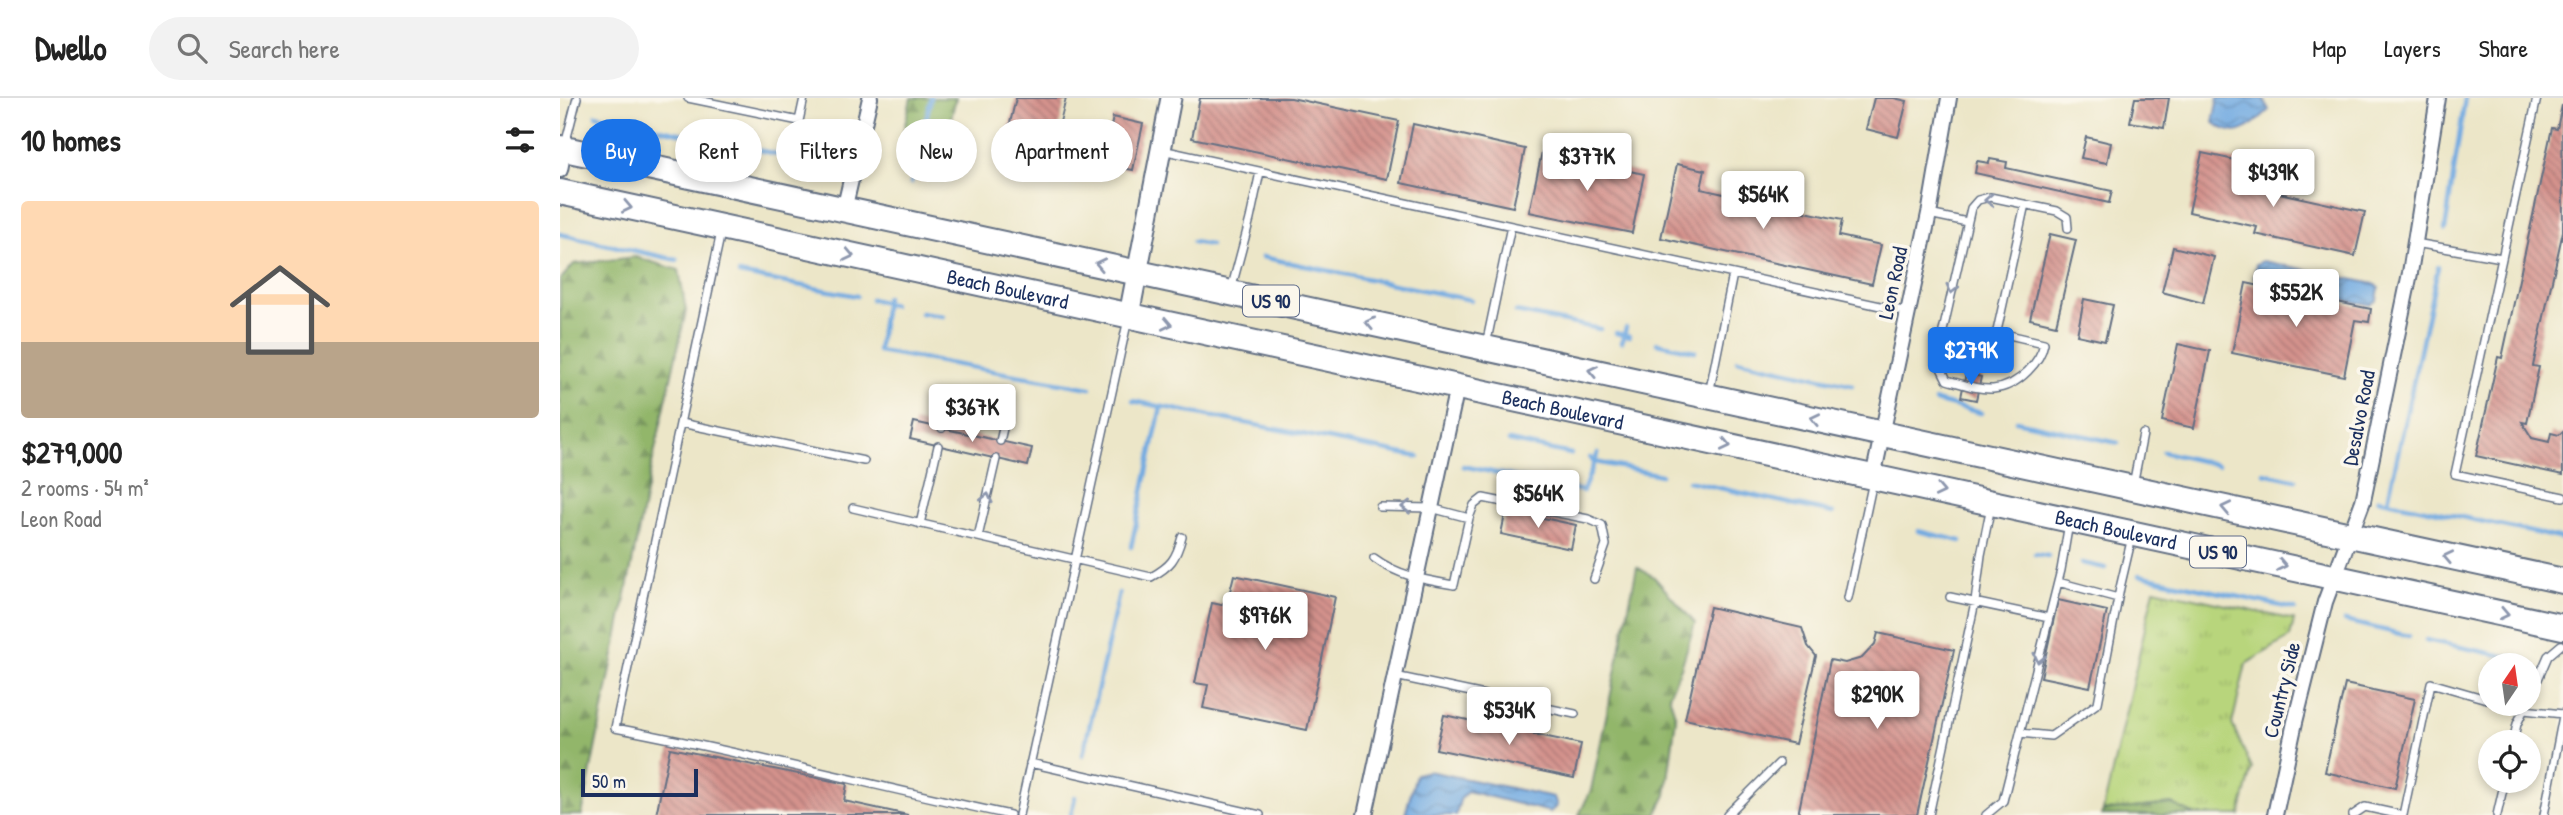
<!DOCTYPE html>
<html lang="en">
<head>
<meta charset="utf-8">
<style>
  body { margin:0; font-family:"Patrick Hand",sans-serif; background:#f2f2f2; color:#222; height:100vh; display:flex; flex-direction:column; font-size:26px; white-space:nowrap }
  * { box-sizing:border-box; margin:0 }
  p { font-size:23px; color:#767676 }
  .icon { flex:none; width:38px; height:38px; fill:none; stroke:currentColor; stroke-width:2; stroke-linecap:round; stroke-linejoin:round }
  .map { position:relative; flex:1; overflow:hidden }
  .panel { display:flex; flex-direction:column; background:#fff; width:560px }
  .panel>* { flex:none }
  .hud { position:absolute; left:21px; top:21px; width:665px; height:63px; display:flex; gap:14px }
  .needle { width:46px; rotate:13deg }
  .controls { position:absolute; left:1918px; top:555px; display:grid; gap:14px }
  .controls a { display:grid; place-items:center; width:63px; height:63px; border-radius:50%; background:#fff; box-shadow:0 4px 10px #0003; font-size:35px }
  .scale { position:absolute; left:21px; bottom:18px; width:117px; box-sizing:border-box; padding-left:7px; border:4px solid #1b2f5e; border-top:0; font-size:19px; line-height:24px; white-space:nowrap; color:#1b2f5e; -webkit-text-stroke:5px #fbf7ec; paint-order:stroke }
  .price { position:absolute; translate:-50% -60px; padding:0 16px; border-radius:7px; background:#fff; color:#222; font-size:23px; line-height:46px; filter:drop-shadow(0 2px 4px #0008) }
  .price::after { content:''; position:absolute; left:50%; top:42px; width:21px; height:16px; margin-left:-10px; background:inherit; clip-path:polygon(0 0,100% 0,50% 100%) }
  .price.on { background:#1a73e8; color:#fff }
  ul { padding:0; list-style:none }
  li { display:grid; align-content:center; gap:14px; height:371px; padding:0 21px }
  li span { display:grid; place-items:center; height:217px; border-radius:7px; color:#555 }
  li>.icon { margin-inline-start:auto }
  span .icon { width:126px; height:126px; fill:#fffc; stroke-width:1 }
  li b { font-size:30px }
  h2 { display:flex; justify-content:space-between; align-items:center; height:84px; padding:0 21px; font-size:30px }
  .chip { padding:0 24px; border-radius:32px; background:#fff; box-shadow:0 4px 10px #0003; font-size:24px; line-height:63px }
  .chip.on { background:#1a73e8; color:#fff }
  header { display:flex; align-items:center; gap:42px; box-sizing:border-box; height:98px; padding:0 35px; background:#fff; border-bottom:2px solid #e0e0e0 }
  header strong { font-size:33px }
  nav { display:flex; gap:38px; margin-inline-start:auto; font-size:24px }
  .search { width:490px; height:63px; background:#f2f2f2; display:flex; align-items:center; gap:18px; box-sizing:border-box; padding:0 24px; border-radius:38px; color:#767676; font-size:26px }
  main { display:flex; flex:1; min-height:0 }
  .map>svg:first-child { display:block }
  .grass { fill:url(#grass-tufts); stroke:#6a826c; stroke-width:2 }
  .forest { fill:url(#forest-firs); stroke:#567264; stroke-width:2 }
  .water { fill:url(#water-waves); stroke:#466ca0; stroke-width:2 }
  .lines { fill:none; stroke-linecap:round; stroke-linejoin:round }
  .stream { stroke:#72aae1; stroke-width:4.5 }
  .building { fill:url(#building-back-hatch) }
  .lane-casing { stroke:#646f83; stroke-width:10 }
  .street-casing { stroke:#646f83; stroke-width:18 }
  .secondary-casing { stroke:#646f83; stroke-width:23 }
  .highway-casing { stroke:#646f83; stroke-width:28 }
  .lane { stroke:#fff; stroke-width:7 }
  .street { stroke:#fff; stroke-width:14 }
  .secondary { stroke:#fff; stroke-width:19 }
  .highway { stroke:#fff; stroke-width:24 }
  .oneway { stroke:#8d97ae }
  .labels { text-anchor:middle; stroke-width:7; stroke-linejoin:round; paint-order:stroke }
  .shield { fill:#fbf7ec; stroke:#5e6b89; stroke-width:2 }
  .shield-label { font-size:19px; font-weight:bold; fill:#1b2f5e }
  .street-label { font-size:21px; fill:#1b2f5e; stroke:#fbf7ec }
</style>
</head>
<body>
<header>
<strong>Dwello</strong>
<div class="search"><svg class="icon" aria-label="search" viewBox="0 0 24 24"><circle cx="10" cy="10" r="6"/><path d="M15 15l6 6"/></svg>Search here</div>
<nav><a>Map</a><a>Layers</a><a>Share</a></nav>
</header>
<main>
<section class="panel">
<h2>10 homes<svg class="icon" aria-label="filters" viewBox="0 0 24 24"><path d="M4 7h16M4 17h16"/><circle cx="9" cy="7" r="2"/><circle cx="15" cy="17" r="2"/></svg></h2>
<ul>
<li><span style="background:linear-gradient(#ffd9b3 65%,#b9a48a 0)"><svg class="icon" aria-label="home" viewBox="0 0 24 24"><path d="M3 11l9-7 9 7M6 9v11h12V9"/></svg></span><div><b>$279,000</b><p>2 rooms · 54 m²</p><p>Leon Road</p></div></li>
</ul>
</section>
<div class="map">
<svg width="2003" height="717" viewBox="0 0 2003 717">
  <defs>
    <pattern id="grass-tufts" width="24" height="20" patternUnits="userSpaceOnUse" patternTransform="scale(1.75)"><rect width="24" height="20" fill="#b8d57b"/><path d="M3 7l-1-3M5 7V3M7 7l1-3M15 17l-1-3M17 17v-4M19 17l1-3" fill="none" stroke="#9eb76d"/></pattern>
    <pattern id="forest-firs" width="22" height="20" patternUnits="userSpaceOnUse" patternTransform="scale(1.75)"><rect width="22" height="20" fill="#92b66b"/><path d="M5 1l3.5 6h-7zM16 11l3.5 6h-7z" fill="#76945b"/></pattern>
    <pattern id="water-waves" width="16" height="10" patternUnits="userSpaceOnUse" patternTransform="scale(1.75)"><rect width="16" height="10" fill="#72aae1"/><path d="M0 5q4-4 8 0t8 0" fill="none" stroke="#5d8bba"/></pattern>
    <pattern id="building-back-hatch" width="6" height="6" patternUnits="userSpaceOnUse" patternTransform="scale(1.75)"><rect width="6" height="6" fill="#d4928c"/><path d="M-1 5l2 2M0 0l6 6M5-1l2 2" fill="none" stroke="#ab7876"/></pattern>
  </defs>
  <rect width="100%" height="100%" fill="#fbf7ec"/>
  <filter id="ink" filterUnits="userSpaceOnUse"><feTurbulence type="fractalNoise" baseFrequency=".0143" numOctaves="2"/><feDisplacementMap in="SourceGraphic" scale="14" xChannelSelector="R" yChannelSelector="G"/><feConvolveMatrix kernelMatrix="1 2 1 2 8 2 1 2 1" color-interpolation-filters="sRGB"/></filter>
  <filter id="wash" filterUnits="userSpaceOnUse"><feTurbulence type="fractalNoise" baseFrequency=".00686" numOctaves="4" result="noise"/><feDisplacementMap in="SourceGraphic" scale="28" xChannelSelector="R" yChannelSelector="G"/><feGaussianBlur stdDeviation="1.57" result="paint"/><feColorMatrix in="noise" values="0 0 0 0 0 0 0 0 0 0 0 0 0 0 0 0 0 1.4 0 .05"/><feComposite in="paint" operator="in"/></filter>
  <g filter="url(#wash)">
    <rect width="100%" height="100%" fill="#ece6c8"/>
    <path class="grass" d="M1594,491L1734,522L1730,539L1686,566L1672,626L1692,671L1680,717H1635L1612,706L1543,713Z"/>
    <path class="forest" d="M351,0H396L382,57L361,71L342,68L339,53Z
      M75,159L119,172L126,213L91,370L22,717H0V182L14,166Z
      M1077,469L1094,479L1135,525L1121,570L1109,597L1116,620L1106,697L1096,717H1019L1031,692Z
      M1612,706L1635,717H1541L1543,713Z"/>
    <path class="water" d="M1658,0H1703L1709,12C1688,30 1678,44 1653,24Z
      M1703,163L1814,186L1819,190L1817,202L1810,207L1700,185L1694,180L1696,166Z
      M868,673L994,699L997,708L990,714L907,693L900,702L896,717H845L856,676Z"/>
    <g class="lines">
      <path class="stream" d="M36,17L258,65
        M351,85L371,0
        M1885,132L1905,0
        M0,136L117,162
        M633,144L650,147
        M702,159L911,202
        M179,176L297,198
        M326,199L318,253L530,290
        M311,201L333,207
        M956,214L1040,231
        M361,215L383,218
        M1056,235L1069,238
        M1062,244L1066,230
        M1097,245L1135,253
        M1177,262L1292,287
        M573,303L859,359
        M1375,303L1421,315
        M1456,323L1558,345
        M949,343L1011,356
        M1603,354L1658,367
        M1030,360L1035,364L1101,377
        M903,368L1023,393L1038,355
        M1704,375L1736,382
        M1128,383L1273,415
        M1818,401L2003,441
        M1828,402L1878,169
        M1358,433L1401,443
        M571,449L601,309
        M1475,456L1488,458
        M1522,465L1545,470
        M1579,477L1735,511
        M1785,523L1849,538
        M1866,542L1964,562
        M523,657L559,495
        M511,717L515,699"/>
    </g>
    <g id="blocks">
      <path class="building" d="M456,0H506L493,53L446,42Z
        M640,0H731L839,23L827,81L632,40Z
        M1314,0H1334L1347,3L1338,39L1306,31Z
        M1575,0H1609L1604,30L1570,24Z
        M2002,7L2003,133L1973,268L1979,269L1967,325L1962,324L1972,340L1989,344L1991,335L1999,337L2003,333V377L1916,358L1938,259L1942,260L1992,30L1997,31Z
        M553,19L583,26L573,72L543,66Z
        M853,26L965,51L953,109L841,85Z
        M1526,39L1551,45L1547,65L1521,60Z
        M982,54L1084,76L1072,135L969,114Z
        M1642,55L1684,64L1679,86L1805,114L1795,158L1695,136L1697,129L1629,114Z
        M1430,61L1447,64L1446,70L1552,93L1549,105L1415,75L1417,63L1429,65Z
        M1117,66L1145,72L1141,91L1282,122L1279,138L1321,147L1312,186L1101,140Z
        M1490,136L1516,142L1496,227L1470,221Z
        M1613,149L1654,159L1643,205L1602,194Z
        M1686,185L1811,211L1809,224L1795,222L1784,278L1672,255Z
        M1524,201L1553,207L1545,243L1517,237Z
        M1618,246L1650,253L1634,330L1602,323Z
        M1406,275L1421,279L1416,302L1401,299Z
        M354,324L472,350L468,368L350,341Z
        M946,412L1016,427L1011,451L941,436Z
        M674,477L775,499L747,632L643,610L648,587L635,585L652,505L661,507L668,501Z
        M1498,502L1547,513L1530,589L1481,579Z
        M1150,509L1242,530L1248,548L1256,558L1235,646L1125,621Z
        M1318,535L1394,552L1357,717H1238L1270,562L1285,565L1302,560L1315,546Z
        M1785,586L1855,601L1835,690L1765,674Z
        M884,617L1021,646L1014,680L876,651Z
        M110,650L287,686L284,703L348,717H96Z"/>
    </g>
  </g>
  <g filter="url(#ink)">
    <use href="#blocks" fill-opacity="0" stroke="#646f83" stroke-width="2"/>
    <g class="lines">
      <defs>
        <path id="lane" d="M128,0L239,23L244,0
          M1977,0L1895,376L2003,399
          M5,47L17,0
          M602,52L1348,214
          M1369,116L1407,124
          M161,134L55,630C188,655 318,689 450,717
          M1855,145L1942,160
          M671,192L690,121L700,74
          M1436,234L1484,245C1482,256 1476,265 1468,273C1441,300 1420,291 1387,282L1381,270L1383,233L1411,110L1418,102L1430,99L1497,113L1507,119L1508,130
          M926,247L951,128
          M1430,265L1465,106
          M1149,296L1173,176
          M121,325L304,363
          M382,330L386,310
          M440,343L445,322
          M1573,387L1583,336
          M293,410L591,479C611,468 616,461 622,439
          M909,420L914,407L923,400L1028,421L1042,427L1046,447L1034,481
          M360,426L378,348
          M418,439L436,361
          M814,460C838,478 865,482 894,487L909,420L871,410L820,409
          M1498,484L1558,500
          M1390,499L1489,520
          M1288,500L1313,383
          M835,578L1015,616
          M1969,602L1988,558L2001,547
          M1943,606L1964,612L2003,616
          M1460,635L1491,638L1538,605L1560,490L1572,439
          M1953,644L1957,626L1965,609
          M470,665L700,717
          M459,717L568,221
          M1167,717L1219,665
          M1369,717L1415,504L1421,457L1431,408
          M1426,717L1443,703L1501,472L1509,425
          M1793,717L1805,709L1842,717
          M1843,717L1871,585L1930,602
          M1937,717L1945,682
          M1984,717L2003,618"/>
        <path id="street" d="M0,72L4,51
          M284,112L310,0
          M1313,379L1370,111L1389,0
          M805,717L897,289
          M1715,717L1735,624L1765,504L1803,403L1850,175L1878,0"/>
        <path id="secondary" d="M569,217L611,0"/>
        <g id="highway">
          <path d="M0,50L2003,483"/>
          <path id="s1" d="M0,94L2003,529"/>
        </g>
      </defs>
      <use href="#lane" class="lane-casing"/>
      <use href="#street" class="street-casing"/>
      <use href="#secondary" class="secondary-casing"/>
      <use href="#highway" class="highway-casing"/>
      <use href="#lane" class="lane"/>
      <use href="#street" class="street"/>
      <use href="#secondary" class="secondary"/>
      <use href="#highway" class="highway"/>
    </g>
    <defs><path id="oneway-chevron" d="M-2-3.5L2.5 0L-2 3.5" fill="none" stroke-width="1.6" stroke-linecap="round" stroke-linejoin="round" transform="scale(1.75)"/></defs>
    <g class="oneway">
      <use href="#oneway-chevron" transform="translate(1429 102) rotate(177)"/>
      <use href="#oneway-chevron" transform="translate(67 109) rotate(12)"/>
      <use href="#oneway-chevron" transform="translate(289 157) rotate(12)"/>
      <use href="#oneway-chevron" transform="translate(540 166) rotate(-168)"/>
      <use href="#oneway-chevron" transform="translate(1392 191) rotate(103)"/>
      <use href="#oneway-chevron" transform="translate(810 225) rotate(-168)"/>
      <use href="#oneway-chevron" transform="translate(607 226) rotate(12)"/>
      <use href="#oneway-chevron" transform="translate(1033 273) rotate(-168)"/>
      <use href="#oneway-chevron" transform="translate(1255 321) rotate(-168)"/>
      <use href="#oneway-chevron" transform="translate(1166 347) rotate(12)"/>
      <use href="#oneway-chevron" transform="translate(1380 393) rotate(12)"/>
      <use href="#oneway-chevron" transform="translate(427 400) rotate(-77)"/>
      <use href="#oneway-chevron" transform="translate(846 409) rotate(-179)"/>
      <use href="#oneway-chevron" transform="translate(1666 410) rotate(-168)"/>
      <use href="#oneway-chevron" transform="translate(1888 459) rotate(-168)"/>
      <use href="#oneway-chevron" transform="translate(1722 467) rotate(12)"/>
      <use href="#oneway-chevron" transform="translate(1944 516) rotate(12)"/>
      <use href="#oneway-chevron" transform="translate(1479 560) rotate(104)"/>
    </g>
  </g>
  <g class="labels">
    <g class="shield">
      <rect x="683" y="187.5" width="56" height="31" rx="5"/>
      <rect x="1630" y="438.5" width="56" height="31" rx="5"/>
    </g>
    <g class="shield-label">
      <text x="711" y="210">US 90</text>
      <text x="1658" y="461">US 90</text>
    </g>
    <g class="street-label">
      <text transform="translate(1333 185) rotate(-78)" y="7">Leon Road</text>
      <text dy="7" stroke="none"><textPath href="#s1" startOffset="458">Beach Boulevard</textPath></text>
      <text dy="7" stroke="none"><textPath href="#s1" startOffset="1026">Beach Boulevard</textPath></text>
      <text transform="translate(1799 320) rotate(-79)" y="7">Desalvo Road</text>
      <text dy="7" stroke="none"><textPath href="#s1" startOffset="1592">Beach Boulevard</textPath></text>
      <text transform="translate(1722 592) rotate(-76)" y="7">Country Side</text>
    </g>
  </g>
</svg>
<div class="controls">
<a><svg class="needle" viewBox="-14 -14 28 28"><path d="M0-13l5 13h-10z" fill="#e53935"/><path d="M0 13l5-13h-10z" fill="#767676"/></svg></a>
<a><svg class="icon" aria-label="locate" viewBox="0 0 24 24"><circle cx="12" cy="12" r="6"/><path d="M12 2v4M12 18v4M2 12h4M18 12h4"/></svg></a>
</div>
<div class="scale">50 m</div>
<b class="price" style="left:1027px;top:95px">$377K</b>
<b class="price" style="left:1713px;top:111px">$439K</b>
<b class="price" style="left:1203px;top:133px">$564K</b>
<b class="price" style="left:1736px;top:231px">$552K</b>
<b class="price on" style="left:1411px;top:289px">$279K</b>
<b class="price" style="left:412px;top:346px">$367K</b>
<b class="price" style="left:978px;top:432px">$564K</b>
<b class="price" style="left:705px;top:554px">$976K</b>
<b class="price" style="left:1317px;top:633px">$290K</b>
<b class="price" style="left:949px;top:649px">$534K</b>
<div class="hud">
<a class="chip on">Buy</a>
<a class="chip">Rent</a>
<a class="chip">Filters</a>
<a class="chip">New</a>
<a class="chip">Apartment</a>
</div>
</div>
</main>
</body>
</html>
